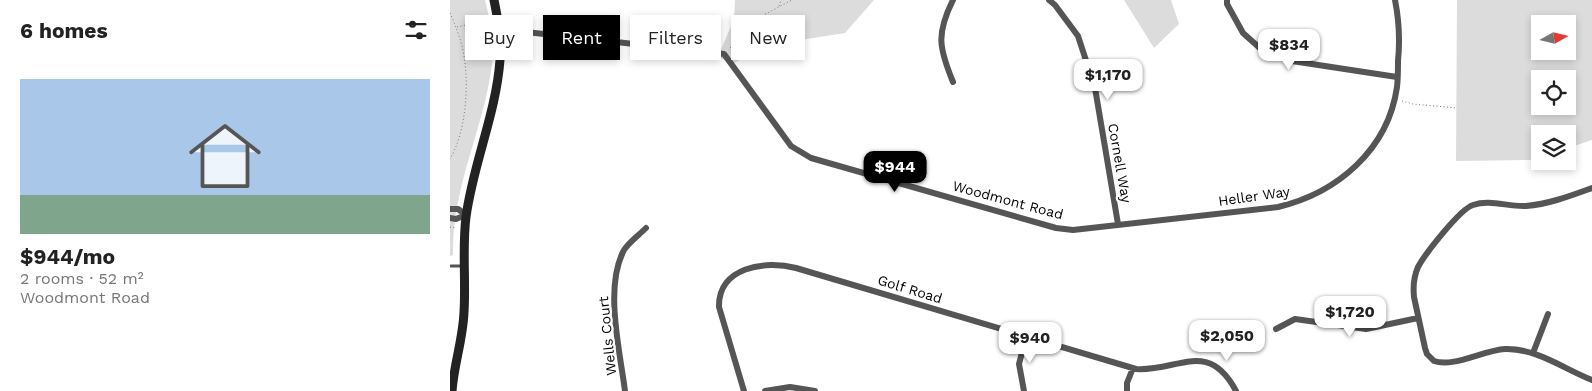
<!DOCTYPE html>
<html lang="en">
<head>
<meta charset="utf-8">
<style>
  body { margin:0; font-family:"Work Sans",sans-serif; background:#f6f6f6; color:#222; height:100vh; display:flex; flex-direction:column; font-size:19px; white-space:nowrap }
  * { box-sizing:border-box; margin:0 }
  p { font-size:16px; color:#767676 }
  .icon { flex:none; width:28px; height:28px; fill:none; stroke:currentColor; stroke-width:2; stroke-linecap:round; stroke-linejoin:round }
  .map { position:relative; flex:1; overflow:hidden }
  .details { display:flex; flex-direction:column; background:#fff; width:450px }
  .details>* { flex:none }
  .guide { position:absolute; left:15px; top:15px; width:475px; height:45px; display:flex; gap:10px }
  .needle { width:32px; rotate:82deg }
  .buttons { position:absolute; left:1081px; top:15px; display:grid; gap:10px }
  .buttons a { display:grid; place-items:center; width:45px; height:45px; border-radius:0px; background:#fff; box-shadow:0 2px 8px #0003; font-size:25px }
  .price { position:absolute; translate:-50% -42px; padding:0 11px; border-radius:10px; background:#fff; color:#222; font-size:16px; line-height:32px; filter:drop-shadow(0 1px 2px #0008) }
  .price::after { content:''; position:absolute; left:50%; top:30px; width:15px; height:11px; margin-left:-8px; background:inherit; clip-path:polygon(0 0,100% 0,50% 100%) }
  .price.current { background:#000; color:#fff }
  ul { padding:0; list-style:none }
  li { display:grid; align-content:center; gap:10px; height:265px; padding:0 20px }
  li span { display:grid; place-items:center; height:155px; border-radius:0px; color:#555 }
  li>.icon { margin-inline-start:auto }
  span .icon { width:90px; height:90px; fill:#fffc; stroke-width:1 }
  li b { font-size:21px }
  h2 { display:flex; justify-content:space-between; align-items:center; height:60px; padding:0 20px; font-size:21px }
  .pill { padding:0 18px; border-radius:0px; background:#fff; box-shadow:0 2px 8px #0003; font-size:18px; line-height:45px }
  .pill.current { background:#000; color:#fff }
  main { display:flex; flex:1; min-height:0 }
  .map>svg:first-child { display:block }
  .green { fill:#dcdcdc; fill-rule:evenodd }
  .lines { fill:none; stroke-linecap:round; stroke-linejoin:round }
  .path { stroke:#777; stroke-width:1; stroke-dasharray:1 2.5; stroke-linecap:butt }
  .lane { stroke:#555; stroke-width:3 }
  .street { stroke:#555; stroke-width:6 }
  .secondary { stroke:#222; stroke-width:9 }
  .labels { text-anchor:middle; stroke-width:4.5; stroke-linejoin:round; paint-order:stroke }
  .street-label { font-size:14px; fill:#000; stroke:#fff }
</style>
</head>
<body>
<main>
<section class="details">
<h2>6 homes<svg class="icon" aria-label="filters" viewBox="0 0 24 24"><path d="M4 7h16M4 17h16"/><circle cx="9" cy="7" r="2"/><circle cx="15" cy="17" r="2"/></svg></h2>
<ul>
<li><span style="background:linear-gradient(#a9c7e8 75%,#7fa58c 0)"><svg class="icon" aria-label="home" viewBox="0 0 24 24"><path d="M3 11l9-7 9 7M6 9v11h12V9"/></svg></span><div><b>$944/mo</b><p>2 rooms · 52 m²</p><p>Woodmont Road</p></div></li>
</ul>
</section>
<div class="map">
<svg width="1142" height="391" viewBox="0 0 1142 391">
  <rect width="100%" height="100%" fill="#fff"/>
  <path class="green" d="M0,0H35C40,20 45,44 42,65C36,112 17,156 8,202C4,220 3,238 3,255L0,256Z
    M285,0H424L395,33L312,46L283,64L268,57L284,19Z
    M674,0H721L729,24L704,48Z
    M1007,0H1142V140L1118,148V134H1090V157L1081,160L1006,161ZM1090,24H1118V51H1090ZM1090,79H1118V106H1090Z"/>
  <g class="lines">
    <path class="path" d="M329,6L331,0
      M0,13C5,24 9,35 12,46C20,79 17,130 0,159
      M7,27L25,23L39,22
      M280,48L310,17L342,0
      M952,101L963,104L1007,108
      M0,227L7,228"/>
    <path class="lane" d="M1,266H12"/>
    <path class="street" d="M503,0C486,34 489,48 503,82
      M599,0L605,5L628,36L645,88L668,224
      M777,0V4L793,33L812,50L842,61L947,77
      M49,29L274,54L341,146L361,158L606,228L623,230L828,207C887,193 938,150 947,87C948,79 948,70 948,61C950,41 949,20 945,0
      M1142,188C1120,196 1099,204 1076,206C1058,207 1040,199 1023,205C1010,209 975,254 968,267C964,276 963,287 964,297L975,348L977,354L984,361C1003,368 1034,350 1055,349C1086,348 1114,369 1142,380
      M0,209H8L16,215
      M0,218L6,219L16,215
      M826,329L845,319L916,329L968,318
      M1083,353L1098,314
      M175,391C170,351 154,287 174,250C179,242 189,235 196,228
      M294,391L269,307C268,267 315,260 346,268L686,369C727,372 758,338 786,391
      M315,391L340,387L365,391
      M574,391L569,364L576,337
      M677,391V383L683,368"/>
    <path class="secondary" d="M2,391C4,364 13,339 14,312C16,280 12,248 16,217C23,164 46,114 50,60C52,40 48,20 44,0"/>
  </g>
  <g class="labels">
    <g class="street-label">
      <text transform="translate(670 163) rotate(80)" y="5">Cornell Way</text>
      <text transform="translate(804 196) rotate(-8)" y="5">Heller Way</text>
      <text transform="translate(558 200) rotate(15)" y="5">Woodmont Road</text>
      <text transform="translate(460 289) rotate(17)" y="5">Golf Road</text>
      <text transform="translate(157 336) rotate(-96)" y="5">Wells Court</text>
    </g>
  </g>
</svg>
<div class="buttons">
<a><svg class="needle" viewBox="-14 -14 28 28"><path d="M0-13l5 13h-10z" fill="#e53935"/><path d="M0 13l5-13h-10z" fill="#767676"/></svg></a>
<a><svg class="icon" aria-label="locate" viewBox="0 0 24 24"><circle cx="12" cy="12" r="6"/><path d="M12 2v4M12 18v4M2 12h4M18 12h4"/></svg></a>
<a><svg class="icon" aria-label="layers" viewBox="0 0 24 24"><path d="M12 4l9 5-9 5-9-5zM3 14l9 5 9-5"/></svg></a>
</div>
<b class="price" style="left:839px;top:71px">$834</b>
<b class="price" style="left:658px;top:101px">$1,170</b>
<b class="price current" style="left:445px;top:193px">$944</b>
<b class="price" style="left:900px;top:338px">$1,720</b>
<b class="price" style="left:777px;top:362px">$2,050</b>
<b class="price" style="left:580px;top:364px">$940</b>
<div class="guide">
<a class="pill">Buy</a>
<a class="pill current">Rent</a>
<a class="pill">Filters</a>
<a class="pill">New</a>
</div>
</div>
</main>
</body>
</html>
